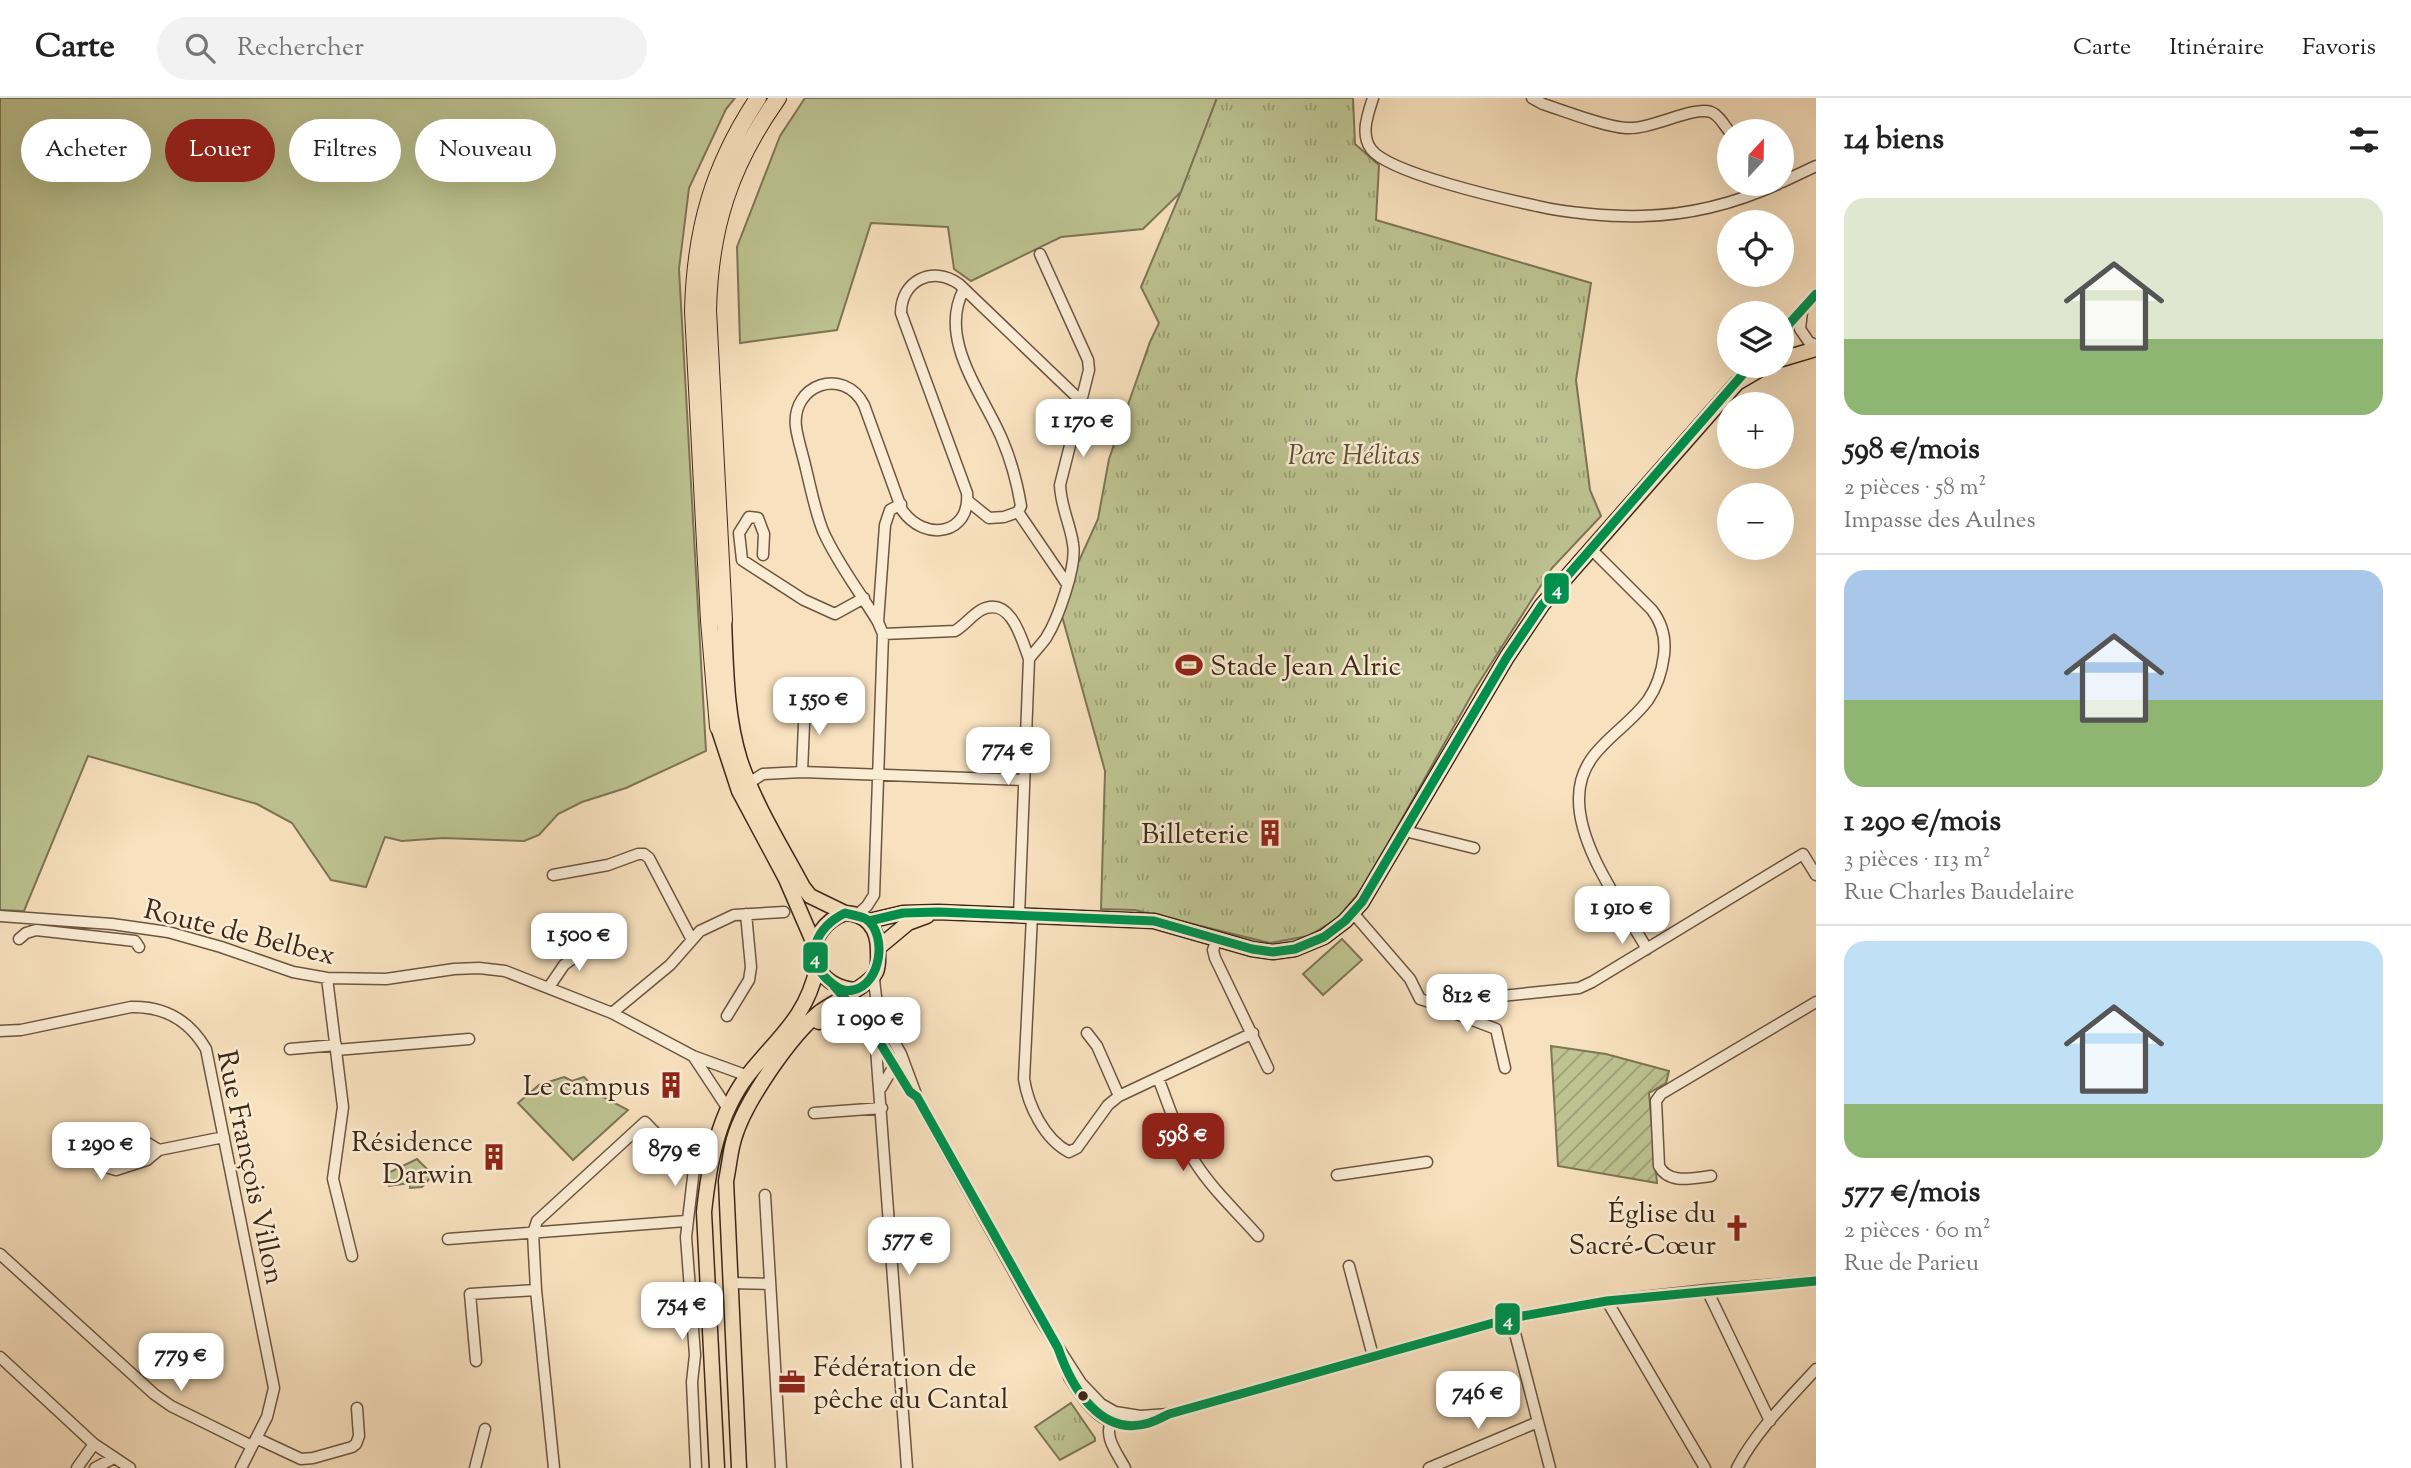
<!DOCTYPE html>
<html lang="fr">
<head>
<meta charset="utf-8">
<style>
  body { margin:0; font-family:"Sorts Mill Goudy",serif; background:#f2f2f2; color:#222; height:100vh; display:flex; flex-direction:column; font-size:26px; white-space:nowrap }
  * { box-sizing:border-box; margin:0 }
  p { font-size:23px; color:#767676 }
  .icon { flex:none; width:38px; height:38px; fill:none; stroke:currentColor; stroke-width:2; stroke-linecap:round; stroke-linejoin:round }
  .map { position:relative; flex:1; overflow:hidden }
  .sheet { display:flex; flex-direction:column; background:#fff; width:595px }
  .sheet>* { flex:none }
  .hud { position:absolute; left:21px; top:21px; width:665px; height:63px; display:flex; gap:14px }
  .needle { width:46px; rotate:22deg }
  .fabs { position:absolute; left:1717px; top:21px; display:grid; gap:14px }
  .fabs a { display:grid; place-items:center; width:77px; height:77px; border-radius:50%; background:#fff; box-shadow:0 7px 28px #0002; font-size:35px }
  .price { position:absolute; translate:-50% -60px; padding:0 16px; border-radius:14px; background:#fff; color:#222; font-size:23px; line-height:46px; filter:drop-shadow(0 2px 4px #0008) }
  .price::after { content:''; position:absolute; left:50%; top:42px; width:21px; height:16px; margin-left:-10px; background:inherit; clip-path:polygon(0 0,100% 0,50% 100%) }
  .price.on { background:#8f2418; color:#fff }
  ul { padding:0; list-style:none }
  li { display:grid; align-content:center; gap:14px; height:371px; padding:0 28px }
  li+li { border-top:2px solid #e0e0e0 }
  li span { display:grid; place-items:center; height:217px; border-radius:21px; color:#555 }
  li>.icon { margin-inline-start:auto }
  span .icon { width:126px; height:126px; fill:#fffc; stroke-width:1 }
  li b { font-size:30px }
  h2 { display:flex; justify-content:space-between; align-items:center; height:84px; padding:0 28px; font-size:30px }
  .pill { padding:0 24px; border-radius:32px; background:#fff; box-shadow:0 7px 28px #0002; font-size:24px; line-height:63px }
  .pill.on { background:#8f2418; color:#fff }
  header { display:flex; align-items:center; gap:42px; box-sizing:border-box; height:98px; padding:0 35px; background:#fff; border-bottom:2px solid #e0e0e0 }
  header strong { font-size:33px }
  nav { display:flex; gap:38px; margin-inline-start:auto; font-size:24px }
  .search { width:490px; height:63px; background:#f2f2f2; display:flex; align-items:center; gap:18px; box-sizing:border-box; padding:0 24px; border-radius:38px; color:#767676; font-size:26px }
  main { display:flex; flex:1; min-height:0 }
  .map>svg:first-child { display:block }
  .grass { fill:#bdc391; stroke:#7d7555; stroke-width:2 }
  .park { fill:url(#park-tufts); stroke:#7d7555; stroke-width:2 }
  .garden { fill:url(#garden-furrows); stroke:#7d7555; stroke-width:2 }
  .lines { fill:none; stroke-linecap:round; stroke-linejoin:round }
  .minor-casing { stroke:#6c5642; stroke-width:13 }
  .major-casing { stroke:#3d2719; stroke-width:17 }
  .highway-casing { stroke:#3d2719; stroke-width:18 }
  .minor { stroke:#faecd5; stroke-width:10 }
  .major { stroke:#f8e1be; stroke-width:14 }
  .highway { stroke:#f8e1be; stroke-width:16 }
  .bus-1-casing { stroke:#faecd5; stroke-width:14 }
  .bus-1 { stroke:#00904d; stroke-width:9 }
  .bus-dot { fill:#3d2719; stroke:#faecd5; stroke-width:2.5 }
  .labels { text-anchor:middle; stroke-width:5; stroke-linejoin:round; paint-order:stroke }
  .park-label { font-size:28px; font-style:italic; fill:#5d4e37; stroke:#faecd5 }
  .poi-label { font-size:28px; fill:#3d2719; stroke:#faecd5; text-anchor:end }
  .street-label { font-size:28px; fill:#3d2719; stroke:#faecd5 }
  .line-badge { stroke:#faecd5; stroke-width:2.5 }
  .badge-label { font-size:19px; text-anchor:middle; font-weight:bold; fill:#fff }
</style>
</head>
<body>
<header>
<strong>Carte</strong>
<div class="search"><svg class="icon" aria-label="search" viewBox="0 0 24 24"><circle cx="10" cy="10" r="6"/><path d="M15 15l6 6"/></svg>Rechercher</div>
<nav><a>Carte</a><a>Itinéraire</a><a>Favoris</a></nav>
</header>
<main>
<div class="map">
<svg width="1816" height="1370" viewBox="0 0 1816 1370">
  <defs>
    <pattern id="park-tufts" width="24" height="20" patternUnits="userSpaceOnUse" patternTransform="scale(1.75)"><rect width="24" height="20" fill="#bdc391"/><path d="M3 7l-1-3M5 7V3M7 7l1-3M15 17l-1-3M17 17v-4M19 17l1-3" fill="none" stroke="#9b9e76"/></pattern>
    <pattern id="garden-furrows" width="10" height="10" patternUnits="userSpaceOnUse" patternTransform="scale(1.75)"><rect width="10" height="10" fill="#bdc391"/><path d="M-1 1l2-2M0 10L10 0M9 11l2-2" fill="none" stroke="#9b9e76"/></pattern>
  </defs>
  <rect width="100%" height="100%" fill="#f8e1be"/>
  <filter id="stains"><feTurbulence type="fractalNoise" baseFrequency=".00286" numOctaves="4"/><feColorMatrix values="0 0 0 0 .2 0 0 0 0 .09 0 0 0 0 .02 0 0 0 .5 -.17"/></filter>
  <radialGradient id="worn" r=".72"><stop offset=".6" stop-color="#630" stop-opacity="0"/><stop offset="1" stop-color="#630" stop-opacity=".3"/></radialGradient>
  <path class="grass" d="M0,0H735L726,11L689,90L679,171L706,653L626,690L582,704L558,716L539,737L524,743L443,740L402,743L385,739L366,789L331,782L292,725L257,706L88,658L24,813L0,812Z
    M805,0H1217L1181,94L1143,131L1061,139L971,183L954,171L948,129L871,125L837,232L740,245L737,149L780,38Z
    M1342,841L1362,862L1323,897L1303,876Z
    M564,979L572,983L584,979L603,999L628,1012L573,1062L518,1005L539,987Z"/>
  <path class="park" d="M1217,0H1353L1355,46L1379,67L1376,122L1591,185L1576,282L1590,392L1601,418L1552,470L1475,591L1363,790L1337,821L1308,838L1270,845L1135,812L1101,811L1105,673L1062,518L1078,465L1098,421L1109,361L1150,244L1159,225L1141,189L1181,94Z
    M417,1061L433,1077L422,1089L410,1090V1085L389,1088L386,1076Z
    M1071,1305L1095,1340V1343L1060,1362L1035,1329Z"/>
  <path class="garden" d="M1551,948L1606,956L1669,973L1666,985L1649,995L1657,1085L1558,1068Z"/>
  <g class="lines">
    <defs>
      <path id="minor" d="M1373,0C1368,16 1360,36 1371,51C1388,75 1504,101 1537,108C1566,115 1613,119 1643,118C1689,117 1736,105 1778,86
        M1532,0L1543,6C1565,13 1605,29 1626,30C1651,32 1692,8 1711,14C1719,17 1724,27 1729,33
        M1782,84L1816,68
        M964,191C937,241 983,296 1002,341C1011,362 1017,384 1021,408L1018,414
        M1802,214L1800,231L1809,244L1816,247
        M1782,239L1789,226L1816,196
        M968,403L989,420L1004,419L1018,414L1067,486
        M1590,450L1652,512C1662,525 1666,540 1664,557C1662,573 1657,589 1648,602C1623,636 1579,652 1579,700C1578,750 1623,809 1647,851
        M763,457L764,436L758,420L749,419L739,435L742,462L804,502L835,516L864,500
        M878,524L885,427L890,412L901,406
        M883,536L955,533C965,527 971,518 981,512C1011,497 1022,542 1029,561L1019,818
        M1029,561C1034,554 1041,547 1046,540C1058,521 1077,468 1073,446C1070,425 1061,410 1060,387L1089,272L1088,262L1040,156
        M802,674L805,602
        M749,685L763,676L802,674L1024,682
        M1405,733L1474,750
        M553,777L608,767L638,756H644L649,760L692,842
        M1353,815L1410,881L1420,901L1433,905L1579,890L1592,884L1803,756L1816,777
        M858,816L867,808L874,797L883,536L878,524C860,494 837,465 823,433C815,413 811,391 806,371C803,357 798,343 796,329C791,286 844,268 864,307L902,412C925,445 971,436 967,395L901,215C901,183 932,167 959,186L1082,304
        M0,818L112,826L168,834L221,849L293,874L327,880L386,881L454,871L479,870L505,873L612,915L693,958L748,978
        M1032,818L1024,981C1028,1007 1044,1041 1069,1054L1077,1050L1108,1007L1119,998L1253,935
        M19,841L26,835L36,832L135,843L139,849
        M1217,841L1213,852L1215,860L1268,970
        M874,877C875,913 884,926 901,956L881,990
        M327,880L343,1009L333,1081L352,1158
        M549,889L564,867L592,846
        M840,895L875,937L912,995
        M1443,904L1446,912L1496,931L1505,970
        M612,915L670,867L700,833L734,817L784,814
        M727,918L749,882L751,869L746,816
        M0,933L21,932L131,909C164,908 189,922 206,951L274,1290L267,1319L241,1370
        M1087,935L1097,948L1119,998
        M875,937L907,1370
        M290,951L336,947
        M336,952L469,941
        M901,956L917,999L1040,1221L1081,1285L1101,1306L1115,1314L1140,1318L1169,1316L1511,1220L1607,1203L1707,1192L1816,1183
        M693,958L728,1011
        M1158,980C1169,1007 1178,1039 1195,1064C1212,1091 1237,1114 1258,1138
        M814,1015L882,1010
        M159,1052L136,1038L127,1036L108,1039L103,1044L101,1051L104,1065L109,1070L116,1072L147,1062L159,1052L224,1039
        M695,1062L686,1139L695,1257L692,1284L696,1370
        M695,1062L718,1035
        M1337,1077L1427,1064
        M1711,1078C1693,1080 1669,1087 1659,1068L1656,1003L1661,996L1816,904
        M765,1097L781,1370
        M448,1141L686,1123
        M0,1156L154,1296L171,1308L252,1348
        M1349,1168L1373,1258
        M730,1185L770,1186
        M1707,1192L1770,1323
        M1607,1203L1705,1370
        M1511,1220L1550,1370
        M0,1259L94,1346L130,1370
        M476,1263L470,1196L536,1192
        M1069,1279C1094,1319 1108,1335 1157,1322
        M1112,1320C1103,1339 1116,1353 1125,1370
        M256,1340L301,1361L313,1360L352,1349L356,1346L359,1338L357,1310
        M77,1370L94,1346
        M95,1370L114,1360
        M475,1370L485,1331
        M554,1370L536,1192L533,1135L537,1123L645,1024L677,1057L695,1062
        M1429,1370L1538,1324
        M1737,1370C1756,1333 1788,1302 1816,1271"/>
      <path id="major" d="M1782,261L1816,251
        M724,522C726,569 726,617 740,662C755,707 781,748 803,789L810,798L845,815
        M718,629L739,693L786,781L815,848
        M869,823L903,815L938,814L1154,823L1252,851L1273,854L1295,851L1324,839L1345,823L1362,804L1507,559L1542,507L1737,285L1766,268
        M878,850L908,825L927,818
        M819,924C834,914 844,914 861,918
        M717,1370L704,1114C709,1066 718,1016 748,977C778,939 806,920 817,870
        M739,1370L726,1083C729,1069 730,1054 734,1041C744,1005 791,937 820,914C835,903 869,888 876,874C879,867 878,860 878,853C878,831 868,816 845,815C801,832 805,886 854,892"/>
      <path id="highway" d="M724,522L708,212C710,129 730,68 778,0
        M718,629L709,523L693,213C695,131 713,68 758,0"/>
    </defs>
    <use href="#minor" class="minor-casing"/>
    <use href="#major" class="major-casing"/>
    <use href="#highway" class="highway-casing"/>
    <use href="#minor" class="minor"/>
    <use href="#major" class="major"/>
    <use href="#highway" class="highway"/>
    <defs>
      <path id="bus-1" d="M1782,239L1789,226L1816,196
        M845,815C851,817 861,818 866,821C888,836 881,887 853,892C843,894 836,889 829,883C801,859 817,829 845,815Z
        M869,823L903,815L938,814L1154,823L1252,851L1273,854L1295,851L1324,839L1345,823L1362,804L1507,559L1542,507L1750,268
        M834,888L871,930L910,994L917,999L1058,1250C1071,1288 1100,1340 1149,1325C1156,1323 1163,1319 1169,1316L1511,1220L1607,1203L1816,1183"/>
    </defs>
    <use href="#bus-1" class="bus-1-casing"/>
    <use href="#bus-1" class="bus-1"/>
  </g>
  <defs>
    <symbol id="stadium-bare" viewBox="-9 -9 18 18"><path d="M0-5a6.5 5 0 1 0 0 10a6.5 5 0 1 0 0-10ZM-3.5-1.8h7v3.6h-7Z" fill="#8f2418" stroke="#faecd5" stroke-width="2.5" paint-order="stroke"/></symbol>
    <symbol id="building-bare" viewBox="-9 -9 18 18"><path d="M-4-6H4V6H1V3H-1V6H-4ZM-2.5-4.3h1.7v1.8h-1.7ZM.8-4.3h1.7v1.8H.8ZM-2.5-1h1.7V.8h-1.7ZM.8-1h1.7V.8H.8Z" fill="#8f2418" stroke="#faecd5" stroke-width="2.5" paint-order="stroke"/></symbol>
    <symbol id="church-bare" viewBox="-9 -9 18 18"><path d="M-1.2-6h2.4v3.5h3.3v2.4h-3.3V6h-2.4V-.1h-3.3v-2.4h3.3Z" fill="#8f2418" stroke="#faecd5" stroke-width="2.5" paint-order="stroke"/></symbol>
    <symbol id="office-bare" viewBox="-9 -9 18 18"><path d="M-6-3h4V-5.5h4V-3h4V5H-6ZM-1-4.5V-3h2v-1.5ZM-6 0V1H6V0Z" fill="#8f2418" stroke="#faecd5" stroke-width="2.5" paint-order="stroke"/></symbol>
  </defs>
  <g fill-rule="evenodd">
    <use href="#stadium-bare" x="1170" y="548" width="38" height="38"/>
    <use href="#building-bare" x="1251" y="716" width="38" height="38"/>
    <use href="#building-bare" x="652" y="968" width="38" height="38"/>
    <use href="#building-bare" x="475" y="1040" width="38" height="38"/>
    <use href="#church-bare" x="1718" y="1111" width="38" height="38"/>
    <use href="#office-bare" x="773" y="1265" width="38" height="38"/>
  </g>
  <circle class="bus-dot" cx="1083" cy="1298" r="6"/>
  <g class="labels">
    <g class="park-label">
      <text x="1354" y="366">Parc Hélitas</text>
    </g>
    <g class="poi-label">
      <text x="1210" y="577" text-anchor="start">Stade Jean Alric</text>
      <text x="1249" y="745">Billeterie</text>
      <text x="650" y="997">Le campus</text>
      <text x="473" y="1053">Résidence<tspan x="473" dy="32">Darwin</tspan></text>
      <text x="1716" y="1124">Église du<tspan x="1716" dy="32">Sacré-Cœur</tspan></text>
      <text x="813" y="1278" text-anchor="start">Fédération de<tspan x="813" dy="32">pêche du Cantal</tspan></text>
    </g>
    <g class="street-label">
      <text transform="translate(240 833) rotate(14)" y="10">Route de Belbex</text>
      <text transform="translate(252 1069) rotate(78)" y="10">Rue François Villon</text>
    </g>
  </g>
  <g class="line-badge">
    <rect x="1543" y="474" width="27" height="33" rx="7" fill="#00904d"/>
    <rect x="802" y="843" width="27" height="33" rx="7" fill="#00904d"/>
    <rect x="1494" y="1204" width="27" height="34" rx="7" fill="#00904d"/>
  </g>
  <g class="badge-label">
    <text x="1557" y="497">4</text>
    <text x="815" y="866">4</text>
    <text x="1508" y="1228">4</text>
  </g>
  <rect width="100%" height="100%" filter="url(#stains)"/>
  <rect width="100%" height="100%" fill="url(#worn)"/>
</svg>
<div class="fabs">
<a><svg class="needle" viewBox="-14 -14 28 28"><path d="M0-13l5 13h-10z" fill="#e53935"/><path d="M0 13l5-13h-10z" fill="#767676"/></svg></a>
<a><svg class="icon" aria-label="locate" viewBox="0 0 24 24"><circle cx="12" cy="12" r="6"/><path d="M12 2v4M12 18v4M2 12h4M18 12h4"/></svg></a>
<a><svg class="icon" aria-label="layers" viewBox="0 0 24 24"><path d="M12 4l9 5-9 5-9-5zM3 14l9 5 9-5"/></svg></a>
<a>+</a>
<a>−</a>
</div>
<b class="price" style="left:1083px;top:361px">1 170 €</b>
<b class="price" style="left:819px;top:639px">1 550 €</b>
<b class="price" style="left:1008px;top:689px">774 €</b>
<b class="price" style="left:1622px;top:848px">1 910 €</b>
<b class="price" style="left:579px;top:875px">1 500 €</b>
<b class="price" style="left:1467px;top:936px">812 €</b>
<b class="price" style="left:871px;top:959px">1 090 €</b>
<b class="price on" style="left:1183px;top:1075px">598 €</b>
<b class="price" style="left:101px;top:1084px">1 290 €</b>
<b class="price" style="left:675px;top:1090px">879 €</b>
<b class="price" style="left:909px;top:1179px">577 €</b>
<b class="price" style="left:682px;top:1244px">754 €</b>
<b class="price" style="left:181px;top:1295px">779 €</b>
<b class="price" style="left:1478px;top:1333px">746 €</b>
<div class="hud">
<a class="pill">Acheter</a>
<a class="pill on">Louer</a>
<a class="pill">Filtres</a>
<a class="pill">Nouveau</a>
</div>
</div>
<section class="sheet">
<h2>14 biens<svg class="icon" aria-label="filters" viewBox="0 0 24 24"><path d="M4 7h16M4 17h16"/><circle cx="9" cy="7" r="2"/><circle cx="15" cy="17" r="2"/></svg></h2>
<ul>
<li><span style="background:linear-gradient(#dfe7d0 65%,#8fb573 0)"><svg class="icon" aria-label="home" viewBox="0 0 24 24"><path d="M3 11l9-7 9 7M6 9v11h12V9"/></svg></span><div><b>598 €/mois</b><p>2 pièces · 58 m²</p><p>Impasse des Aulnes</p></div></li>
<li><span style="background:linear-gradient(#a9c7e8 60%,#8fb573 0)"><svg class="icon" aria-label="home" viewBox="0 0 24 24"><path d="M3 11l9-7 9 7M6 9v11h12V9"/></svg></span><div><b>1 290 €/mois</b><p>3 pièces · 113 m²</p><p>Rue Charles Baudelaire</p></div></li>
<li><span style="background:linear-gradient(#bfe0f5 75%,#8fb573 0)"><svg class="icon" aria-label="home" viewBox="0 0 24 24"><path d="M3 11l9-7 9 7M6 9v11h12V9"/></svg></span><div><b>577 €/mois</b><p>2 pièces · 60 m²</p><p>Rue de Parieu</p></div></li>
</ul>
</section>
</main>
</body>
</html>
